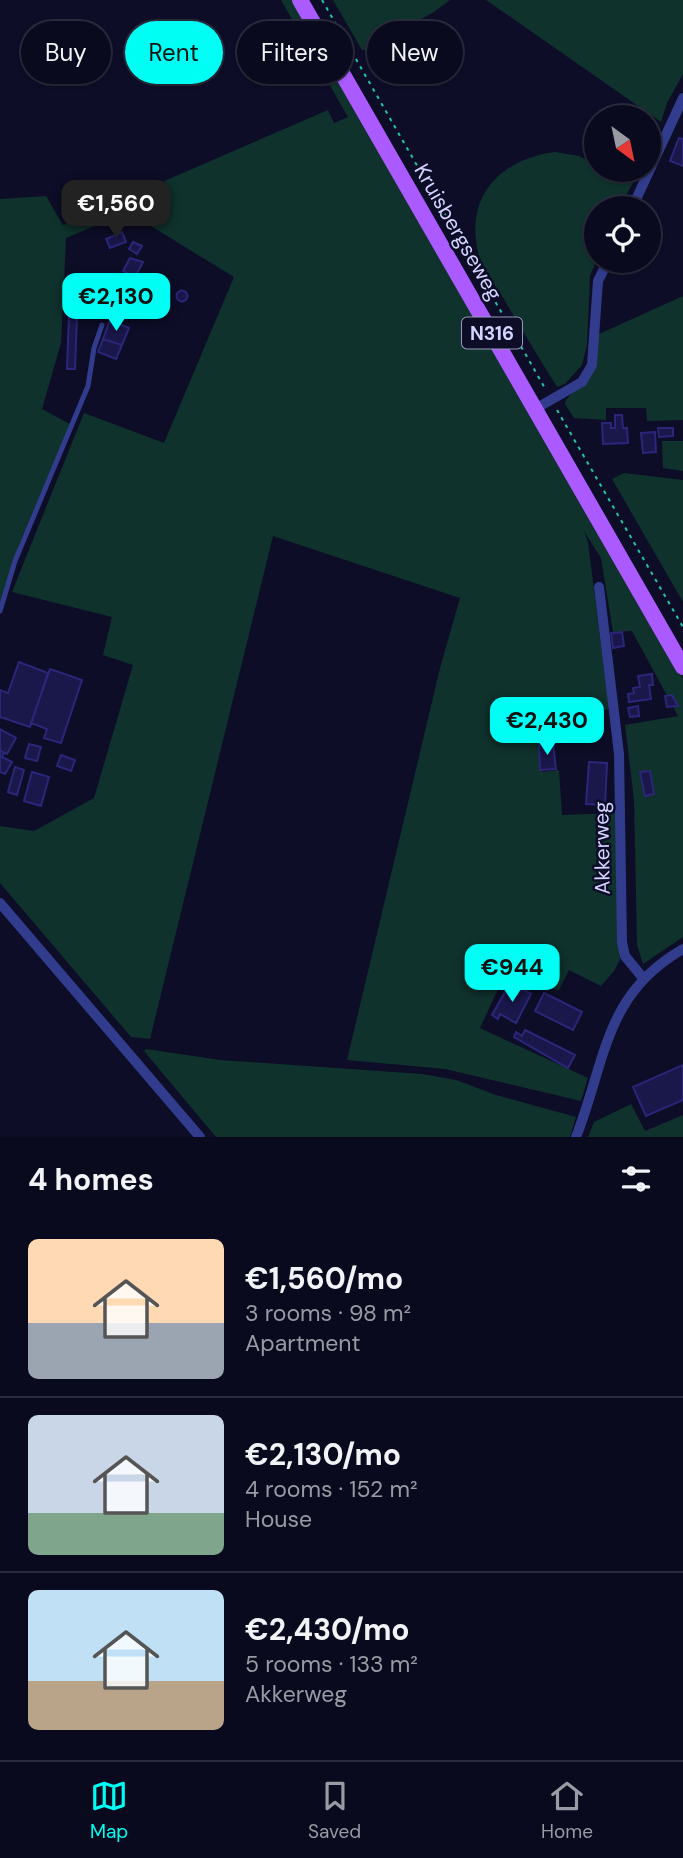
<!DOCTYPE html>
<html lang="en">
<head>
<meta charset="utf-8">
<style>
  body { margin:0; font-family:"DM Sans",sans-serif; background:#18182b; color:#f1f3f6; height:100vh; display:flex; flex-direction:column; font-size:26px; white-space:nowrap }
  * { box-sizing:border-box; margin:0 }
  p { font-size:23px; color:#999aa4 }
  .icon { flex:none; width:38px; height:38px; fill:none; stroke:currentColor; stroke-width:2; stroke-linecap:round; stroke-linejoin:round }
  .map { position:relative; height:1137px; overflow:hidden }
  .side { display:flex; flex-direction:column; background:#0a0a1e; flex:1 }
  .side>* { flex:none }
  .guide { position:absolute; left:21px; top:21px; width:642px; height:63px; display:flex; gap:14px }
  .needle { width:46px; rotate:147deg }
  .buttons { position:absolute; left:584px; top:105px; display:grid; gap:14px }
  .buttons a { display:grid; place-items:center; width:77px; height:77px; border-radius:50%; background:#0a0a1e; box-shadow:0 2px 5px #0004,0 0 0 2px #2a2b3c; font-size:35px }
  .price { position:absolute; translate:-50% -60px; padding:0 16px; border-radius:14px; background:#00fef4; color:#111; font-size:23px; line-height:46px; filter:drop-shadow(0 2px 4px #0008) }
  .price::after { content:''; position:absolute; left:50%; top:42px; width:21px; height:16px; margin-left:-10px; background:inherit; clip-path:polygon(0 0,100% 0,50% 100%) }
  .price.on { background:#222; color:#fff }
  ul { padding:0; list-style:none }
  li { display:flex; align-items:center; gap:21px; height:175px; padding:0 28px }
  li+li { border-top:2px solid #2a2b3c }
  li span { display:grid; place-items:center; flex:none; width:196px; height:140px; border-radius:10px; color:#555 }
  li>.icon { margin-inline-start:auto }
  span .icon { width:84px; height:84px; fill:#fffc; stroke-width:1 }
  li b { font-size:30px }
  h2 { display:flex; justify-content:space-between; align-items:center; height:84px; padding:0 28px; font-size:30px }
  .chip { padding:0 24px; border-radius:32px; background:#0a0a1e; box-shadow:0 2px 5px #0004,0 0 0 2px #2a2b3c; font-size:24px; line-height:63px }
  .chip.on { background:#00fef4; color:#111 }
  .menu { display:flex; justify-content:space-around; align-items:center; height:98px; border-top:2px solid #2a2b3c; background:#0a0a1e; font-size:19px; color:#999aa4 }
  .menu a { display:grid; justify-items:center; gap:4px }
  .menu .on { color:#00fef4 }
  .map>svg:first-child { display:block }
  .green { fill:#0f322c }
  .building { fill:#1a174b; stroke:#2b2679; stroke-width:2 }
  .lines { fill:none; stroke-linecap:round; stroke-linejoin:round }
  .path { stroke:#22c5a4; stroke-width:2; stroke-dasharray:3.5 5; stroke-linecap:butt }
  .lane { stroke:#323c8c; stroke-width:5 }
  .street { stroke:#323c8c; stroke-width:10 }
  .primary { stroke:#aa5aff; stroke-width:16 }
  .labels { text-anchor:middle; stroke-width:5; stroke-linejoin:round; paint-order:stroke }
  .shield { fill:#0d0d28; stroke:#9898be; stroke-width:2 }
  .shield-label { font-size:19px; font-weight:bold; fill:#d3d4ff }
  .street-label { font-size:21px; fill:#d3d4ff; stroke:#0d0d28 }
</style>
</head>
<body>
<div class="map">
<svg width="683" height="1137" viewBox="0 0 683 1137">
  <rect width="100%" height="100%" fill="#0d0d28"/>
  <path class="green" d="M281,0H292L683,678V937L643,964L637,945L634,800L625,725L678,716L632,631L613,632L601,558L584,531L588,542L609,709L536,724L543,772L559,770L562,815L620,813V960L614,971L601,986L569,970L559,990L545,987L483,950L471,971L499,987L480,1028L588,1078L581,1101L445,1069L347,1060L440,668L460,598L273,536L150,1039L131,1037L0,883V826L34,831L94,798L133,665L103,655L112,617L12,592L84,413L164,443L234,277L128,212L66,238L61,343L42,409L70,424L20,542L0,605V199L46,196L63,225L328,110L334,123L348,117Z
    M333,0H450L434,12L365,50H362Z
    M486,0H683V74L667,103L661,122Z
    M555,152L579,156L597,165V170H603L617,183L623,170H640L619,208H597V258L590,276L587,345L582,365L565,384L557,387C539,358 521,329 504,299C495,285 482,268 478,252C465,195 501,159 555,152Z
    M683,296V420L647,421L646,408H606V420L574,418L565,404L566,400C587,377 595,366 599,334Z
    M662,441H683V471L663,468Z
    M624,473L683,480V602L612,479Z
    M146,1049L220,1060L422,1074L456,1080L496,1095L576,1117L570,1137H216L144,1051Z
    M631,1104L645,1131L683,1115V1137H588L594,1122Z"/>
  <path class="building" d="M679,138L683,139V166L670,161Z
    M122,232L126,242L110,248L106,239Z
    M133,242L142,246L137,254L129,249Z
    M130,258L143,262L135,277L123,271Z
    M104,283L111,285L107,299L100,297Z
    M176.5 296a5.5 5.5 0 1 1 11 0a5.5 5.5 0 1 1-11 0Z
    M128,299L137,303L134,310L125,306Z
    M69,315H77L75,369H67Z
    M110,320L129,328L122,345L103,339Z
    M103,339L122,345L116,359L98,352Z
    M615,415H622L623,428H627L628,443L603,444L602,423H611V428H615Z
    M658,428H673V436L659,437Z
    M655,432L656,452L643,453L641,433Z
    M622,632L624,646L613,648L611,633Z
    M19,662L48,673L30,727L0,717V690L8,693Z
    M50,669L82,680L61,743L44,738L47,729L31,723Z
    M652,674L653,685H649L651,699L629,702L628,694L634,693L633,688L640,687L638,676Z
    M672,695L678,706L667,707L665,696Z
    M638,706L639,716L630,717L628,708Z
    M563,720L564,732L555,733L554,721Z
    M0,729L16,738L7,754L0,750Z
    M553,743L556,769L540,770L539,744Z
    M29,744L41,747L37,761L25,758Z
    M0,750L4,753L2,757L12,762L5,774L0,772Z
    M61,755L75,760L71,771L57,766Z
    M589,762L607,763L605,805L586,804Z
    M15,767L24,770L17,795L8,792Z
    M650,771L654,794L645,796L640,772Z
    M32,772L49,777L41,806L24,801Z
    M514,984L531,994L516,1023L500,1014L498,1019L492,1015L505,992L509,993Z
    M544,993L582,1012L573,1030L535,1011Z
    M525,1030L575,1055L568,1068L514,1037L516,1032L522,1036Z
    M683,1065V1100L646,1116L633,1087Z"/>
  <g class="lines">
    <path class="path" d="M322,0L546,390
      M557,410L683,627"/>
    <path class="lane" d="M0,611L15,561L88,386L94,348L102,325"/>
    <path class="street" d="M632,208L683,98
      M535,409L582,382L592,365L598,281L608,261
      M599,587L619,754L622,942L625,956L643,978
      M0,903L200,1137
      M576,1137C606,1061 604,994 683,949"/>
    <path class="primary" d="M300,0L683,667"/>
  </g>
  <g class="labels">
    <rect class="shield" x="462" y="317.5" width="60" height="31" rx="5"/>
    <g class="shield-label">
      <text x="492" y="340">N316</text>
    </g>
    <g class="street-label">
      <text transform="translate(458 232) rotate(60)" y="7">Kruisbergseweg</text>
      <text transform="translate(602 848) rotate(-91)" y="7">Akkerweg</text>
    </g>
  </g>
</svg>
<div class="buttons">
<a><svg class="needle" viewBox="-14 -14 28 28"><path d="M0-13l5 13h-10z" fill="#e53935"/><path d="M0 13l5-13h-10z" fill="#999aa4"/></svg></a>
<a><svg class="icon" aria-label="locate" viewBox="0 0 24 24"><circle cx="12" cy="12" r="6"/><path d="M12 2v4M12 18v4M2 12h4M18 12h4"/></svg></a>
</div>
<b class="price on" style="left:116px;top:240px">€1,560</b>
<b class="price" style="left:116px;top:333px">€2,130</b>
<b class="price" style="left:547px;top:757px">€2,430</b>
<b class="price" style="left:512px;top:1004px">€944</b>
<div class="guide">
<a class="chip">Buy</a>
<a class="chip on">Rent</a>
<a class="chip">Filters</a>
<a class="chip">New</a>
</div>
</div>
<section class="side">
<h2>4 homes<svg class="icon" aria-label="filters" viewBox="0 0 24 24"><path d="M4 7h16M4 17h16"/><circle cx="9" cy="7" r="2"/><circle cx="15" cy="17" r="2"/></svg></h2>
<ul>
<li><span style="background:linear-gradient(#ffd9b3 60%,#9aa5b1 0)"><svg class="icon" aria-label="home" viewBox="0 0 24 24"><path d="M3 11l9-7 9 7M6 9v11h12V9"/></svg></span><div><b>€1,560/mo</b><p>3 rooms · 98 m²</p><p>Apartment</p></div></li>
<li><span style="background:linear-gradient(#c9d6e8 70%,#7fa58c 0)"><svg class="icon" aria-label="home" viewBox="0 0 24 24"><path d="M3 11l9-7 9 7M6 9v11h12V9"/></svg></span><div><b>€2,130/mo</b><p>4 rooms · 152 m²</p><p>House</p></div></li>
<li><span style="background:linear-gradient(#bfe0f5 65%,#b9a48a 0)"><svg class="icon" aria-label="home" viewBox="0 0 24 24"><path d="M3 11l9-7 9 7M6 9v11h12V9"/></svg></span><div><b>€2,430/mo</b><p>5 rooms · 133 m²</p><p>Akkerweg</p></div></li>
</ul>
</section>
<nav class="menu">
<a class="on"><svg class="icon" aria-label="map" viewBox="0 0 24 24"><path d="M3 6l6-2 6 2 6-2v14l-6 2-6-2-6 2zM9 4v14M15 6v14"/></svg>Map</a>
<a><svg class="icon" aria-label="saved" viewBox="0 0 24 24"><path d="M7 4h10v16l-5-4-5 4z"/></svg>Saved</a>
<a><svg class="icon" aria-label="home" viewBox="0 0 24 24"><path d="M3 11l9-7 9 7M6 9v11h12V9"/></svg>Home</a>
</nav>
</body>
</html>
